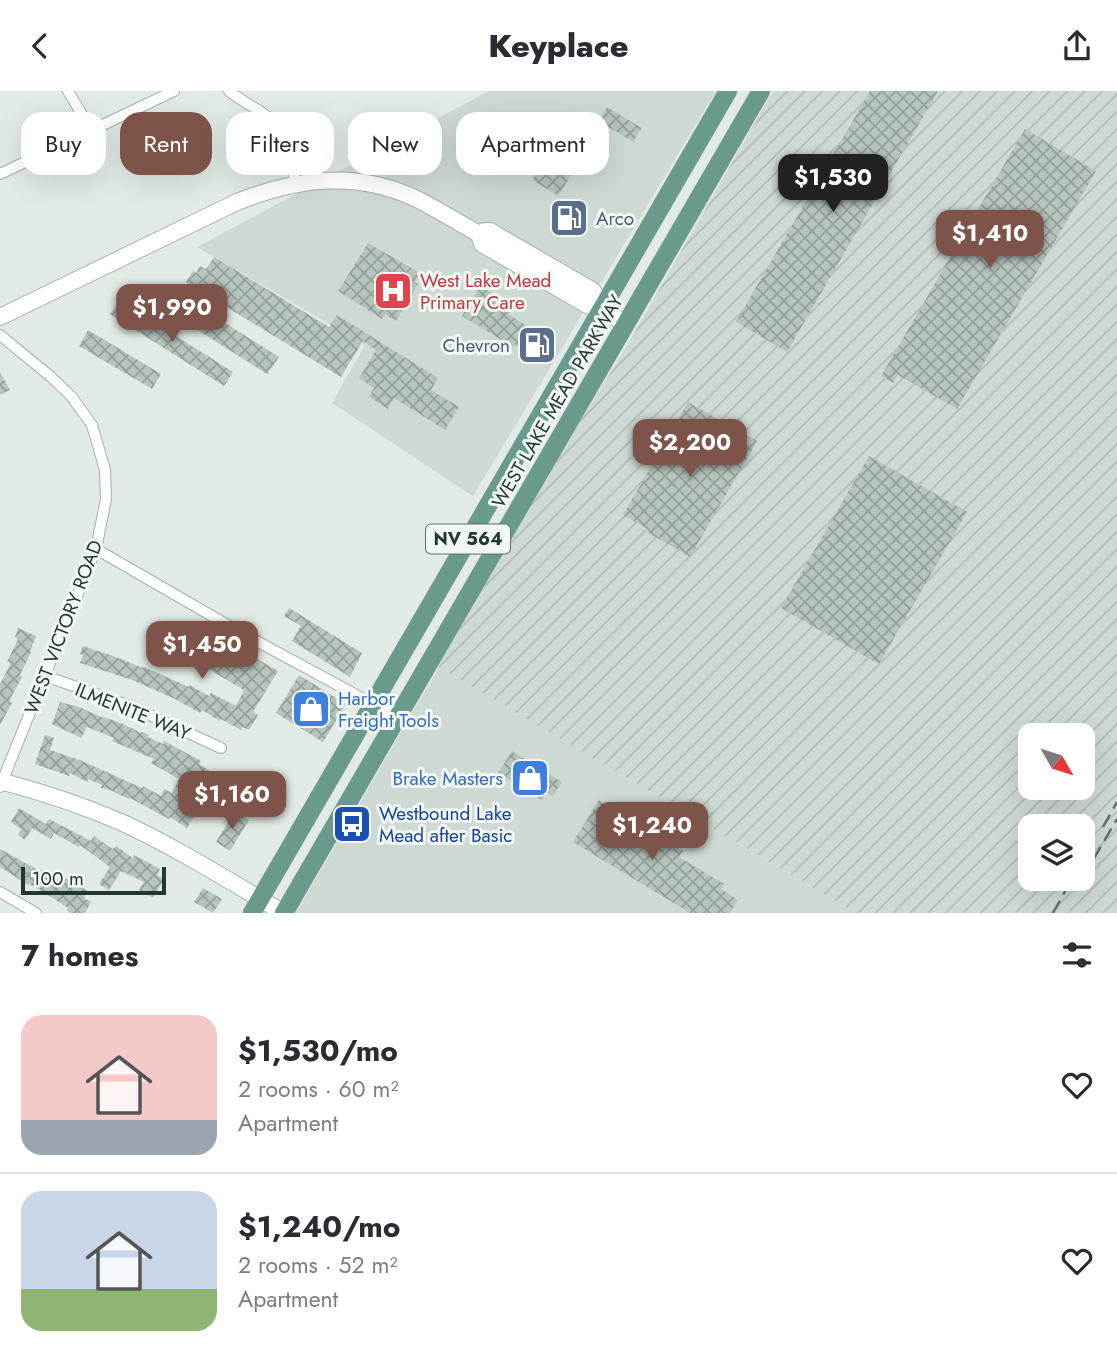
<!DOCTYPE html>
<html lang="en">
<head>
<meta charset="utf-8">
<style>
  body { margin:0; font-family:Jost,sans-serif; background:#f7f7f7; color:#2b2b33; height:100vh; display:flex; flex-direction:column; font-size:26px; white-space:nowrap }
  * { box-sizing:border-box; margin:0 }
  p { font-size:23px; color:#7c7c81 }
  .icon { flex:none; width:38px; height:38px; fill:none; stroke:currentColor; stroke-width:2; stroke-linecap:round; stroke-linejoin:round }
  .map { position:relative; height:822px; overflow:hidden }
  .sheet { display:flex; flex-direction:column; background:#fff; flex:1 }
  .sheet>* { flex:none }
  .top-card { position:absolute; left:21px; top:21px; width:700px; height:63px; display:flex; gap:14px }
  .needle { width:46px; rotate:129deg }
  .controls { position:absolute; left:1018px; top:632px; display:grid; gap:14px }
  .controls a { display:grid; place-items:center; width:77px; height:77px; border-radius:14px; background:#fff; box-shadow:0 7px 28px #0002; font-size:35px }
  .scale { position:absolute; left:21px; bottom:18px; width:145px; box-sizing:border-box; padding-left:7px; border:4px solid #233832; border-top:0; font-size:19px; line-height:24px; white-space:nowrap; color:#233832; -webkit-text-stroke:5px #f1f7f3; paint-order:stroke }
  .price { position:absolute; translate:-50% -60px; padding:0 16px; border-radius:14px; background:#7d534a; color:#fff; font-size:23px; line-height:46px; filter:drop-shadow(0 2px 4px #0008) }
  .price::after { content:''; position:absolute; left:50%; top:42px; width:21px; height:16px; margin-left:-10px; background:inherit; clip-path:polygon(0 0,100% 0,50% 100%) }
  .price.current { background:#222; color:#fff }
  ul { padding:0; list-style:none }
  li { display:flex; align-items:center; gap:21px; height:175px; padding:0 21px }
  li+li { border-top:2px solid #e1e1e2 }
  li span { display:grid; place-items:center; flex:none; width:196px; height:140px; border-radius:21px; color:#555 }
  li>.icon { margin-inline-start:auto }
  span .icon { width:84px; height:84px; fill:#fffc; stroke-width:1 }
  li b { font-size:30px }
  h2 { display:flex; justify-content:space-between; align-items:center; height:84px; padding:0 21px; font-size:30px }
  .tag { padding:0 24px; border-radius:21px; background:#fff; box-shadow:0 7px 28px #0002; font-size:24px; line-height:63px }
  .tag.current { background:#7d534a; color:#fff }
  header { display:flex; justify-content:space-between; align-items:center; height:91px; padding:0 21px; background:#fff; font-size:32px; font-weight:800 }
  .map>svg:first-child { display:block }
  .built { fill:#cfd9d4 }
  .industrial { fill:url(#industrial-furrows); fill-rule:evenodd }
  .building { fill:url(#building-cross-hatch) }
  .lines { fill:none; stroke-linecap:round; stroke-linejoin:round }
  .street-casing { stroke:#a4b1ac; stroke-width:12 }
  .secondary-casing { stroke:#a1b4ad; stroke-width:18 }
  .primary-casing { stroke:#c1c7c6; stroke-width:19 }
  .street { stroke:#fff; stroke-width:10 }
  .secondary { stroke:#fff; stroke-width:16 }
  .primary { stroke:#6a9a8d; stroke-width:18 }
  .rail { stroke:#5d746e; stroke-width:2.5; stroke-dasharray:14 7; stroke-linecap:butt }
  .labels { text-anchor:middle; stroke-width:6; stroke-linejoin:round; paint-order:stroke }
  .shield { fill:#f1f7f3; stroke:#61716c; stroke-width:2 }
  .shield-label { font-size:18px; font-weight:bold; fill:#233832 }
  .service-label { font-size:19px; fill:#4e5e75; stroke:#f1f7f3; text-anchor:start }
  .health-label { font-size:19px; fill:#be3a42; stroke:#f1f7f3; text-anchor:start }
  .street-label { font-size:19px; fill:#233832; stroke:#f1f7f3 }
  .shop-label { font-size:19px; fill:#366cbe; stroke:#f1f7f3; text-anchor:start }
  .transit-label { font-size:19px; fill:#164399; stroke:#f1f7f3; text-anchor:start }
</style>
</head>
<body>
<header><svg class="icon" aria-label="back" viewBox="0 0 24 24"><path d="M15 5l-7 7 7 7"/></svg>Keyplace<svg class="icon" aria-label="share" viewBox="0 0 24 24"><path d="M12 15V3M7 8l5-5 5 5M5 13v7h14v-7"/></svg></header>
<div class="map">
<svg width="1117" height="822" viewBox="0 0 1117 822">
  <defs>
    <pattern id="industrial-furrows" width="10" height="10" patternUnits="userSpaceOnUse" patternTransform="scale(1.75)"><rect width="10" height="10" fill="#cfd9d4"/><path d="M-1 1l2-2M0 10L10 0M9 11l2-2" fill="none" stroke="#b1bbb6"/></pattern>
    <pattern id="building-cross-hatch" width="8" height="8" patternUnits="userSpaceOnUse" patternTransform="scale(1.75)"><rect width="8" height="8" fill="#b6c4be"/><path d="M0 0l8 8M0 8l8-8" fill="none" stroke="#94a09b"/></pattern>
  </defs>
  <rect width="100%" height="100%" fill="#e1eae5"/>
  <path class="built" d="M489,0H716L473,405L332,312L365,254L197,156Z
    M439,576L856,822H296Z"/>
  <path class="industrial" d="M773,0H1117V822H856L430,571L623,261ZM1031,644H1083V696H1031ZM1031,735H1083V788H1031Z"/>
  <path class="building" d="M870,0H938L787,261L736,231Z
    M607,16L642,37L633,51L599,30Z
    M1025,38L1096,80L957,318L898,284L893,292L881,285Z
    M550,60L576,76L558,105L532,89Z
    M368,152L420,182L414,191L418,193L396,230L385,223L382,228L338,200Z
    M214,166L329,236L337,224L438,287L431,299L459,316L445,339L394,307L388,318L369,306L374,297L359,287L376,259L363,250L341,286L186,191L193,180L196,182L200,175L206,178Z
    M163,193L279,266L267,283L152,210Z
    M480,195L513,215L508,223L526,234L525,236L553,252L544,269L515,253L513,256L462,225Z
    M124,212L233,281L224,295L110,223L115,215L120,218Z
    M88,239L161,283L152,298L79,255Z
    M0,281L10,299L0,304Z
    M688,311L757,350L690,466L647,441L649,439L623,424Z
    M869,365L967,421L879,573L781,517Z
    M289,517L362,562L350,586L292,550L301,535L284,525Z
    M18,537L36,545L30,560L31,561L20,584L22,586L9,610L12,612L0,634V593L11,572L7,571L18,548L15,546Z
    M224,541L236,548L232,553L278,580L253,621L258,624L249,639L243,636L241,639L221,628L220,630L202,619L200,622L175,608L132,589L80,572L83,564L80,563L83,555L116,566L143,577L144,576L189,596L190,594L209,605L211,602L236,615L244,599L203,575Z
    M299,584L346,613L323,651L276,622Z
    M60,611L79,616L103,627V626L121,632L141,642L142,641L149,644L148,646L163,653L164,650L201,670L199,673L223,688L214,702L190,686L178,710L196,722L187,737L170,726L169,728L130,707L129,708L110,699L101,697L102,694L88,688L87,691L70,682L69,685L35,673L45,644L54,647L50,659L82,670L142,697L143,695L161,705L164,698L172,702L179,688L151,672L154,668L112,650L114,647L87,636L81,647L52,633Z
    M512,660L562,691L553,705L547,701L542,709L498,682Z
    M599,709L683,760L679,766L724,793L721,798L738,809L730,822H690L573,751Z
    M19,717L46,733L49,728L91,750L94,745L113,758L116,755L133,767L134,764L160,778L157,784L164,788L153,807L139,799L144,791L121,780L109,799L99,793L110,776L80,754L79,756L54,742L51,748L32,737L25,749L18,744L21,738L11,731Z
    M235,720L249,729L230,760L216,751Z
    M0,758L38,779L39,777L61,790L63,786L88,800L84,807L91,811L85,822H71L67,819L68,817L45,802L29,793L28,794L0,776Z
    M203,797L222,808L213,822L194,811Z"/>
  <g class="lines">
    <defs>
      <path id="street" d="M68,0L91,39
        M229,0C239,8 250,14 261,21C288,38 289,64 296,93
        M0,83L174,0
        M0,244L50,285L71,305L92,334L105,379L106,408L96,458L0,696
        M96,458L238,540L397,626
        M45,585L130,615L221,657
        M0,801L36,822"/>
      <path id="secondary" d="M479,143L482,153L587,214L602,218L626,233
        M0,226L237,111C298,87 356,79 417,108C438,119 458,131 479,143L485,140H490L593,200L602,218
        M0,690C42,701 84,715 123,732C179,758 231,791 284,822"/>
      <path id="primary" d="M252,822L728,0
        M284,822L761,0"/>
    </defs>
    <use href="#street" class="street-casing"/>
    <use href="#secondary" class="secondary-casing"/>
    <use href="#primary" class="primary-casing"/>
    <use href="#street" class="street"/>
    <use href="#secondary" class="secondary"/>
    <use href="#primary" class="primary"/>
    <path class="rail" d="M1103,736L1117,711
      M1083,786L1117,728
      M1053,822L1072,788"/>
  </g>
  <defs>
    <symbol id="fuel-square" viewBox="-11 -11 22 22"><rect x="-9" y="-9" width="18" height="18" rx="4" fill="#5c6f8a" stroke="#f1f7f3"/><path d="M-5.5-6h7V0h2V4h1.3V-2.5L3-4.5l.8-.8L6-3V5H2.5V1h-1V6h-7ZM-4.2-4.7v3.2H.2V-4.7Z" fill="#fff"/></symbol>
    <symbol id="hospital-square" viewBox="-11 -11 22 22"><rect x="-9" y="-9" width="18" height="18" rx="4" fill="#e0444e" stroke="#f1f7f3"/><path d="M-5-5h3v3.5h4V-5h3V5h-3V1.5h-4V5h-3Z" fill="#fff"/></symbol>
    <symbol id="shop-square" viewBox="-11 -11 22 22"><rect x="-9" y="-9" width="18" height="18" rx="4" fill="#3f7fe0" stroke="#f1f7f3"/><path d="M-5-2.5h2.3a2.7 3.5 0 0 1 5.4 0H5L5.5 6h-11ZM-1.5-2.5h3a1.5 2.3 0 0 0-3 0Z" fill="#fff"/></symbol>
    <symbol id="bus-square" viewBox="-11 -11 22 22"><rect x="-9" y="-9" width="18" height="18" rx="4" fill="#1a4fb4" stroke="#f1f7f3"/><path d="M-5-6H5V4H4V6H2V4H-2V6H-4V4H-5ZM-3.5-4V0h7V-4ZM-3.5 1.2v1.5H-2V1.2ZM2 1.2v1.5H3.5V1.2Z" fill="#fff"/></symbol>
  </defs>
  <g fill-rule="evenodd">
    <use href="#fuel-square" x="547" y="105" width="44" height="44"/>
    <use href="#hospital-square" x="371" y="178" width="44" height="44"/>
    <use href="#fuel-square" x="515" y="232" width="44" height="44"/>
    <use href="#shop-square" x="289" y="596" width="44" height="44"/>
    <use href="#shop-square" x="508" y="665" width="44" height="44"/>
    <use href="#bus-square" x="330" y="711" width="44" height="44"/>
  </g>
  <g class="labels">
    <rect class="shield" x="426" y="433.5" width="84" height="29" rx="5"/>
    <g class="shield-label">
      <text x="468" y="454">NV 564</text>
    </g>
    <g class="service-label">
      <text x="596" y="134">Arco</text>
      <text x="510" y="261" text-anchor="end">Chevron</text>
    </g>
    <g class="health-label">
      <text x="420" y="196">West Lake Mead<tspan x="420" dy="22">Primary Care</tspan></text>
    </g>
    <g class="street-label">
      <text transform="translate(557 310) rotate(-60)" y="7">WEST LAKE MEAD PARKWAY</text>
      <text transform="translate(63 536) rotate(-69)" y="7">WEST VICTORY ROAD</text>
      <text transform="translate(133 620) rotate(22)" y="7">ILMENITE WAY</text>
    </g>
    <g class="shop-label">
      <text x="338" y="614">Harbor<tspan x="338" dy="22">Freight Tools</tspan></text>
      <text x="503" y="694" text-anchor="end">Brake Masters</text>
    </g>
    <g class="transit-label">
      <text x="379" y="729">Westbound Lake<tspan x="379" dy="22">Mead after Basic</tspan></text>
    </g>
  </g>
</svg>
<div class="controls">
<a><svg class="needle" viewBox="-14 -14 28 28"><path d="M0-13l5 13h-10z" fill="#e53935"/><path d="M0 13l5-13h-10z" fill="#7c7c81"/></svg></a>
<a><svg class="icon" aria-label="layers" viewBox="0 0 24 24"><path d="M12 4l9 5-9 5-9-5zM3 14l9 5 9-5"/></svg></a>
</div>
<div class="scale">100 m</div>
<b class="price current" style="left:833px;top:123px">$1,530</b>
<b class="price" style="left:990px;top:179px">$1,410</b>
<b class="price" style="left:172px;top:253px">$1,990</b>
<b class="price" style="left:690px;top:388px">$2,200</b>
<b class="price" style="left:202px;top:590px">$1,450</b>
<b class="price" style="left:232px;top:740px">$1,160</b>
<b class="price" style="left:652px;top:771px">$1,240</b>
<div class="top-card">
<a class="tag">Buy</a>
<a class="tag current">Rent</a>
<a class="tag">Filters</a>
<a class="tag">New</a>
<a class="tag">Apartment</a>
</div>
</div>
<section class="sheet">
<h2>7 homes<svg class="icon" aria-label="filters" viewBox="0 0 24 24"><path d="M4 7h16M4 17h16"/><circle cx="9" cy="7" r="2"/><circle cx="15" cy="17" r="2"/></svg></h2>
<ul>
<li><span style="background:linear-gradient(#f6c9c9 75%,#9aa5b1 0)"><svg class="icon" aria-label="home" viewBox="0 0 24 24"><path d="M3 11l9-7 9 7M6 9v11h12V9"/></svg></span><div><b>$1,530/mo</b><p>2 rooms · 60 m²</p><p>Apartment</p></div><svg class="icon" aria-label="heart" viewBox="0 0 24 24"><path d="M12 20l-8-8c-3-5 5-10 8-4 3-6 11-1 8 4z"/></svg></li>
<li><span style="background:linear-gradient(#c9d6e8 70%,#8fb573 0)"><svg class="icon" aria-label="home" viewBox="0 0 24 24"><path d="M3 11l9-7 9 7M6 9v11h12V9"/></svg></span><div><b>$1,240/mo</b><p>2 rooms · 52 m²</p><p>Apartment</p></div><svg class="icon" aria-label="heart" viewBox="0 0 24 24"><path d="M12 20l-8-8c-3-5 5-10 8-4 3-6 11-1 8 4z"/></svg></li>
</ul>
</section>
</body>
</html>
